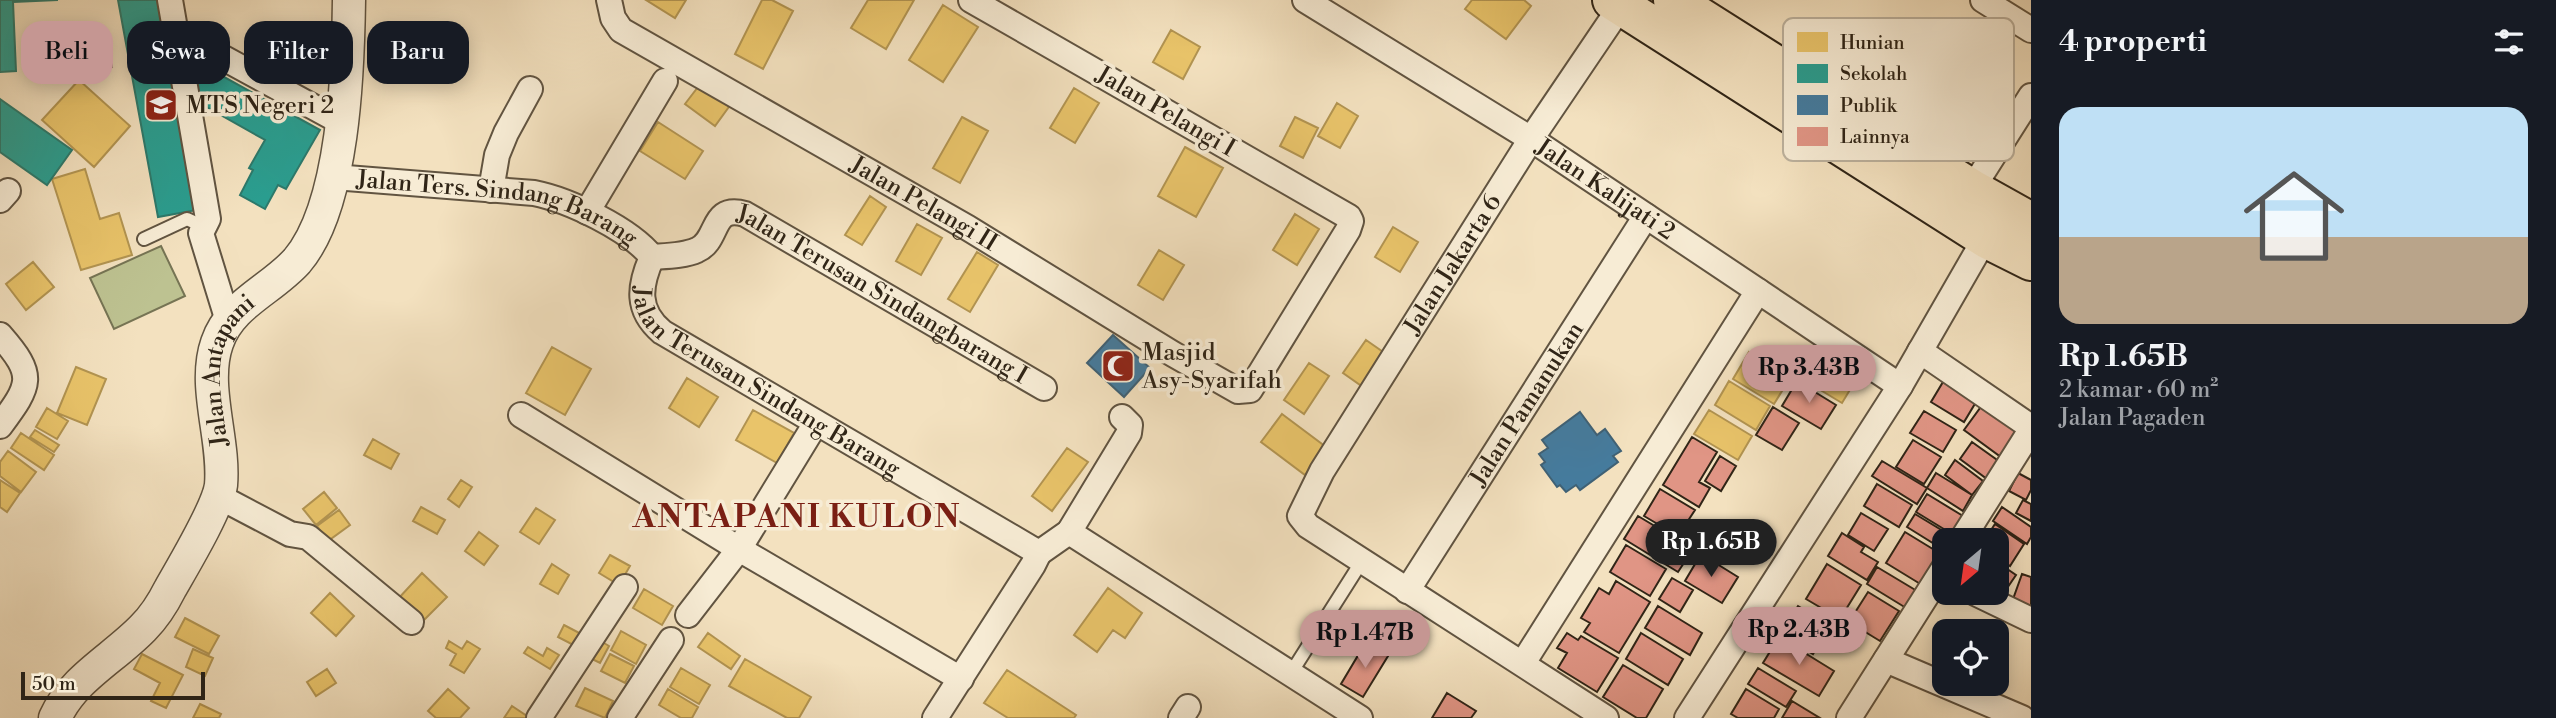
<!DOCTYPE html>
<html lang="id">
<head>
<meta charset="utf-8">
<style>
  body { margin:0; font-family:"Libre Bodoni",serif; background:#20242c; color:#f1f3f6; height:100vh; display:flex; flex-direction:column; font-size:26px; white-space:nowrap }
  * { box-sizing:border-box; margin:0 }
  p { font-size:23px; color:#9ea1a6 }
  .icon { flex:none; width:38px; height:38px; fill:none; stroke:currentColor; stroke-width:2; stroke-linecap:round; stroke-linejoin:round }
  .map { position:relative; flex:1; overflow:hidden }
  .details { display:flex; flex-direction:column; background:#171b24; width:525px }
  .details>* { flex:none }
  .hud { position:absolute; left:21px; top:21px; width:665px; height:63px; display:flex; gap:14px }
  .needle { width:46px; rotate:209deg }
  .fabs { position:absolute; left:1932px; top:528px; display:grid; gap:14px }
  .fabs a { display:grid; place-items:center; width:77px; height:77px; border-radius:14px; background:#171b24; box-shadow:0 4px 18px #0003; font-size:35px }
  .scale { position:absolute; left:21px; bottom:18px; width:184px; box-sizing:border-box; padding-left:7px; border:4px solid #302517; border-top:0; font-size:19px; line-height:24px; white-space:nowrap; color:#302517; -webkit-text-stroke:5px #f7ecd5; paint-order:stroke }
  .price { position:absolute; translate:-50% -60px; padding:0 16px; border-radius:24px; background:#c59692; color:#111; font-size:23px; line-height:46px; filter:drop-shadow(0 2px 4px #0008) }
  .price::after { content:''; position:absolute; left:50%; top:42px; width:21px; height:16px; margin-left:-10px; background:inherit; clip-path:polygon(0 0,100% 0,50% 100%) }
  .price.current { background:#222; color:#fff }
  ul { padding:0; list-style:none }
  li { display:grid; align-content:center; gap:14px; height:371px; padding:0 28px }
  li span { display:grid; place-items:center; height:217px; border-radius:21px; color:#555 }
  li>.icon { margin-inline-start:auto }
  span .icon { width:126px; height:126px; fill:#fffc; stroke-width:1 }
  li b { font-size:30px }
  h2 { display:flex; justify-content:space-between; align-items:center; height:84px; padding:0 28px; font-size:30px }
  .tag { padding:0 24px; border-radius:21px; background:#171b24; box-shadow:0 4px 18px #0003; font-size:24px; line-height:63px }
  .tag.current { background:#c59692; color:#111 }
  main { display:flex; flex:1; min-height:0 }
  .map>svg:first-child { display:block }
  .green { fill:#bdc291; stroke:#767454; stroke-width:2 }
  .homes { fill:#e9c46a; stroke:#b29451; stroke-width:2 }
  .schools { fill:#2a9d8f; stroke:#2c796b; stroke-width:2 }
  .public { fill:#457b9d; stroke:#3f6175; stroke-width:2 }
  .building { fill:#e09585; stroke:#302517; stroke-width:2 }
  .lines { fill:none; stroke-linecap:round; stroke-linejoin:round }
  .service-casing { stroke:#615441; stroke-width:16 }
  .minor-casing { stroke:#615441; stroke-width:28 }
  .tertiary-casing { stroke:#615441; stroke-width:35 }
  .primary-casing { stroke:#302517; stroke-width:42 }
  .service { stroke:#f7ecd5; stroke-width:12 }
  .minor { stroke:#f7ecd5; stroke-width:24 }
  .tertiary { stroke:#f7ecd5; stroke-width:32 }
  .primary { stroke:#f3e1bf; stroke-width:38 }
  .labels { text-anchor:middle; stroke-width:7; stroke-linejoin:round; paint-order:stroke }
  .poi-label { font-size:24px; fill:#302517; stroke:#f7ecd5; text-anchor:start }
  .street-label { font-size:24px; fill:#302517; stroke:#f7ecd5 }
  .district-label { font-size:32px; font-weight:bold; letter-spacing:2px; fill:#7a1f14; stroke:#f7ecd5 }
  .key { fill:#f7ecd5; stroke:#bbb09c; stroke-width:2 }
  .key-label { font-size:19px; fill:#302517 }
</style>
</head>
<body>
<main>
<div class="map">
<svg width="2031" height="718" viewBox="0 0 2031 718">
  <rect width="100%" height="100%" fill="#f3e1bf"/>
  <filter id="stains"><feTurbulence type="fractalNoise" baseFrequency=".00286" numOctaves="4"/><feColorMatrix values="0 0 0 0 .2 0 0 0 0 .09 0 0 0 0 .02 0 0 0 .5 -.17"/></filter>
  <radialGradient id="worn" r=".72"><stop offset=".6" stop-color="#630" stop-opacity="0"/><stop offset="1" stop-color="#630" stop-opacity=".3"/></radialGradient>
  <path class="green" d="M109,34L112,67L44,73L41,40Z
    M161,246L185,296L114,329L90,278Z"/>
  <path class="homes" d="M646,0H686L675,18Z
    M762,0H772L793,11L763,69L735,54Z
    M868,0H914L886,49L851,28Z
    M1472,0H1524L1531,6L1506,39L1465,9Z
    M943,5L978,27L943,82L909,60Z
    M1171,30L1200,47L1183,79L1153,62Z
    M79,80L130,126L94,167L42,120Z
    M701,83L731,104L715,126L685,104Z
    M1074,88L1099,103L1075,143L1050,128Z
    M1337,103L1358,116L1340,148L1318,136Z
    M962,117L988,131L960,183L933,168Z
    M1295,117L1318,128L1303,158L1280,146Z
    M658,122L703,151L685,179L640,151Z
    M1185,147L1223,168L1196,217L1158,196Z
    M85,169L100,219L119,213L132,255L81,270L52,179Z
    M870,196L886,207L862,245L845,235Z
    M1295,214L1319,229L1297,265L1273,250Z
    M917,224L942,238L921,275L896,261Z
    M1393,227L1418,242L1400,272L1375,257Z
    M1159,250L1184,265L1163,300L1138,285Z
    M977,252L998,265L970,312L948,299Z
    M33,262L54,287L26,310L6,284Z
    M1366,340L1386,354L1363,387L1343,373Z
    M552,347L591,369L565,415L526,393Z
    M1812,351L1857,378L1842,403L1797,376Z
    M1749,352L1790,378L1774,404L1733,379Z
    M1309,363L1329,376L1304,414L1284,400Z
    M76,367L106,379L87,425L57,413Z
    M687,378L718,397L699,427L669,408Z
    M1729,381L1770,406L1756,430L1715,405Z
    M47,408L68,421L57,439L36,427Z
    M753,410L794,433L777,463L736,440Z
    M1709,410L1752,436L1738,460L1694,434Z
    M1282,414L1326,447L1305,475L1261,442Z
    M35,430L59,445L54,452L30,437Z
    M21,433L54,455L44,470L11,448Z
    M373,439L399,454L391,469L364,455Z
    M1067,448L1088,462L1052,511L1032,496Z
    M8,451L36,472L21,492L0,476V462Z
    M0,480L20,493L7,512L0,507Z
    M461,480L472,487L459,507L448,499Z
    M324,492L337,508L316,525L303,509Z
    M421,507L445,520L437,534L413,521Z
    M536,508L555,520L539,544L520,532Z
    M339,510L350,525L328,541L317,526Z
    M479,532L498,546L484,565L465,551Z
    M610,555L630,566L619,585L599,573Z
    M552,564L569,575L558,594L540,584Z
    M422,573L447,597L421,623L397,600Z
    M1108,588L1142,613L1125,638L1113,630L1097,652L1074,635Z
    M644,589L673,606L662,625L633,608Z
    M330,593L354,616L336,636L311,613Z
    M185,618L219,636L209,654L175,637Z
    M564,625L585,636L579,648L558,637Z
    M621,631L646,645L636,664L611,650Z
    M708,633L740,656L731,669L698,647Z
    M599,640L609,646L600,663L590,658Z
    M449,641L462,649L467,641L480,649L464,673L450,665L456,654L446,648Z
    M528,647L543,656L547,648L559,655L550,669L524,653Z
    M193,649L213,658L205,676L186,667Z
    M142,654L183,675L166,708L151,701L160,683L134,669Z
    M610,654L634,666L625,683L601,671Z
    M745,659L811,697L799,718H787L729,686Z
    M681,668L710,685L699,704L670,687Z
    M327,669L336,683L316,696L307,682Z
    M1007,670L1076,715L1074,718H1008L984,703Z
    M585,688L613,701L605,718L576,706Z
    M448,689L469,708L460,718H436L428,711Z
    M668,689L698,707L692,718H681L659,705Z
    M200,704L221,714L219,718H193Z
    M512,706L530,718H504Z"/>
  <path class="schools" d="M0,0H58L13,2L16,71L0,72Z
    M118,0H167L202,209L158,217Z
    M206,67L320,130L286,189L278,185L265,209L240,195L253,170L249,168L265,140L189,97Z
    M0,99L72,150L47,185L0,152Z"/>
  <path class="public" d="M1113,335L1150,368L1124,397L1087,363Z
    M1580,412L1597,435L1605,429L1621,451L1613,456L1618,462L1580,490L1576,485L1566,492L1560,485L1557,487L1541,465L1545,462L1539,454L1548,448L1542,440Z"/>
  <path class="building" d="M1946,377L1979,397L1964,422L1931,402Z
    M1797,381L1836,405L1821,429L1782,406Z
    M1983,404L2024,434L2005,460L1964,430Z
    M1773,407L1799,423L1782,450L1756,435Z
    M1924,411L1956,430L1943,452L1910,433Z
    M1692,437L1717,452L1699,482L1710,488L1699,507L1663,485Z
    M1913,440L1941,457L1924,484L1896,467Z
    M1972,442L2000,462L1987,479L1960,459Z
    M1720,456L1736,466L1721,491L1705,481Z
    M1955,460L1983,481L1972,495L1945,475Z
    M1882,461L1927,488L1917,504L1872,476Z
    M1936,473L1972,495L1963,511L1927,488Z
    M2018,473L2031,480V490L2026,500L2009,491Z
    M1877,484L1912,505L1899,527L1864,506Z
    M1660,489L1695,510L1678,536L1644,516Z
    M1927,494L1963,516L1952,534L1916,512Z
    M2023,500L2031,504V521L2016,513Z
    M2002,507L2031,527V537L2027,544L1993,521Z
    M1861,513L1888,529L1874,551L1848,535Z
    M1915,514L1953,537L1950,541H1944V550L1907,527Z
    M1638,516L1693,549L1678,572L1624,539Z
    M1995,524L2024,544L2010,566L1997,557V541H1984Z
    M1905,532L1941,554L1922,585L1886,563Z
    M1842,533L1864,547L1861,552L1878,562L1867,580L1828,556Z
    M1626,545L1666,569L1650,596L1610,572Z
    M1701,554L1738,577L1722,603L1685,581Z
    M1997,562L2016,575L1999,600L1997,593Z
    M1827,564L1861,585L1840,619L1806,599Z
    M1877,567L1922,594L1911,611L1867,584Z
    M2022,574L2031,577V610L2012,602Z
    M1672,578L1693,590L1680,612L1659,599Z
    M1616,581L1650,602L1619,653L1584,632L1590,623L1581,618L1599,588L1609,594Z
    M1868,592L1899,611L1880,641L1849,622Z
    M1658,606L1702,633L1690,655L1645,628Z
    M1798,606L1830,625L1813,654L1781,634Z
    M1567,633L1578,640L1581,636L1618,658L1597,692L1558,668L1567,653L1557,648Z
    M1641,633L1683,659L1668,685L1626,659Z
    M1779,637L1834,671L1819,696L1763,663Z
    M1366,642L1388,656L1363,697L1341,684Z
    M1623,665L1663,689L1646,718H1637L1603,697Z
    M1758,668L1796,691L1786,707L1748,684Z
    M1746,689L1779,709L1774,718H1738L1731,714Z
    M1447,693L1476,711L1471,718H1432Z
    M1792,701L1820,718H1782Z"/>
  <g class="lines">
    <defs>
      <path id="service" d="M144,239L187,219L198,224L201,233
        M1291,673L1362,561"/>
      <g id="minor">
        <path d="M170,0L208,219L201,233L228,321"/>
        <path id="s1" d="M609,0L613,18L621,30L968,228L1173,354L1238,391L1250,390L1348,230L1351,221L1349,217L971,0"/>
        <path id="s2" d="M1305,0L1531,139L1900,386"/>
        <path d="M1983,0L2031,30"/>
        <path d="M220,56L341,122"/>
        <path id="s3" d="M334,177L534,193C569,200 630,229 652,257"/>
        <path d="M1972,189L2031,96"/>
        <path d="M491,190L497,155L506,133L530,89"/>
        <path d="M0,200L8,191"/>
        <path d="M587,212L665,81"/>
        <path id="s4" d="M652,257C639,286 636,310 662,332L1039,553"/>
        <path id="s5" d="M652,257C666,256 684,256 697,250C720,240 710,204 745,214L1044,388"/>
        <path d="M0,335C36,376 31,384 0,426"/>
        <path d="M1920,351L2031,427"/>
        <path d="M521,415L739,549L961,679"/>
        <path d="M218,496L290,534L308,537L411,622"/>
        <path d="M1069,532L1360,718"/>
        <path d="M1961,541L2031,430"/>
        <path d="M1039,553L1069,532L1129,433L1130,425L1122,417"/>
        <path id="s6" d="M1407,591L1646,216"/>
        <path d="M1975,593L2031,620"/>
        <path d="M688,615L739,549L816,423"/>
        <path d="M1886,660L2022,718"/>
        <path d="M1523,663L1758,291"/>
        <path d="M539,718L625,587"/>
        <path d="M620,718L671,640"/>
        <path d="M935,718L1033,565L1039,553"/>
        <path d="M1181,718L1188,707"/>
        <path id="s7" d="M1606,718L1308,526L1300,516L1322,471L1531,139L1621,6"/>
        <path d="M1687,718L1900,386L1991,228"/>
        <path d="M1849,718L1944,568"/>
      </g>
      <g id="tertiary">
        <path id="s8" d="M55,718C73,678 113,659 143,628C154,617 163,603 170,589C183,566 218,508 221,485C225,439 202,386 217,343C230,304 271,290 297,261C344,206 348,71 349,0"/>
      </g>
      <path id="primary" d="M1612,0L1987,239L2031,261
        M1673,0L1972,189L2031,222"/>
    </defs>
    <use href="#service" class="service-casing"/>
    <use href="#minor" class="minor-casing"/>
    <use href="#tertiary" class="tertiary-casing"/>
    <use href="#primary" class="primary-casing"/>
    <use href="#service" class="service"/>
    <use href="#minor" class="minor"/>
    <use href="#tertiary" class="tertiary"/>
    <use href="#primary" class="primary"/>
  </g>
  <defs>
    <symbol id="school-square" viewBox="-11 -11 22 22"><rect x="-9" y="-9" width="18" height="18" rx="4" fill="#8f2418" stroke="#f7ecd5"/><path d="M0-5L7-2L0 1L-7-2ZM-4 1L0 2.5L4 1V4Q0 6-4 4Z" fill="#fff"/></symbol>
    <symbol id="mosque-square" viewBox="-11 -11 22 22"><rect x="-9" y="-9" width="18" height="18" rx="4" fill="#8f2418" stroke="#f7ecd5"/><path d="M3.5-4.9A6 6 0 1 0 3.5 4.9A5 5 0 1 1 3.5-4.9Z" fill="#fff"/></symbol>
  </defs>
  <g fill-rule="evenodd">
    <use href="#school-square" x="142" y="86" width="38" height="38"/>
    <use href="#mosque-square" x="1099" y="347" width="38" height="38"/>
  </g>
  <g class="labels">
    <g class="poi-label">
      <text x="186" y="113">MTS Negeri 2</text>
      <text x="1142" y="360">Masjid<tspan x="1142" dy="28">Asy-Syarifah</tspan></text>
    </g>
    <g class="street-label">
      <text transform="translate(1166 111) rotate(30)" y="8">Jalan Pelangi I</text>
      <text dy="8" stroke="none"><textPath href="#s2" startOffset="355">Jalan Kalijati 2</textPath></text>
      <text dy="8" stroke="none"><textPath href="#s1" startOffset="382">Jalan Pelangi II</textPath></text>
      <text dy="8" stroke="none"><textPath href="#s3" startOffset="168">Jalan Ters. Sindang Barang</textPath></text>
      <text dy="8" stroke="none"><textPath href="#s7" startOffset="662">Jalan Jakarta 6</textPath></text>
      <text dy="8" stroke="none"><textPath href="#s5" startOffset="271">Jalan Terusan Sindangbarang I</textPath></text>
      <text dy="8" stroke="none"><textPath href="#s8" startOffset="410">Jalan Antapani</textPath></text>
      <text dy="8" stroke="none"><textPath href="#s4" startOffset="194">Jalan Terusan Sindang Barang</textPath></text>
      <text dy="8" stroke="none"><textPath href="#s6" startOffset="222">Jalan Pamanukan</textPath></text>
    </g>
    <g class="district-label">
      <text x="797" y="527">ANTAPANI KULON</text>
    </g>
  </g>
  <rect x="1783" y="18" width="231" height="143" rx="10" class="key"/>
  <rect x="1797" y="32" width="31" height="20" fill="#e9c46a"/>
  <rect x="1797" y="64" width="31" height="19" fill="#2a9d8f"/>
  <rect x="1797" y="95" width="31" height="20" fill="#457b9d"/>
  <rect x="1797" y="127" width="31" height="19" fill="#e09585"/>
  <g class="key-label">
    <text x="1840" y="49">Hunian</text>
    <text x="1840" y="80">Sekolah</text>
    <text x="1840" y="112">Publik</text>
    <text x="1840" y="143">Lainnya</text>
  </g>
  <rect width="100%" height="100%" filter="url(#stains)"/>
  <rect width="100%" height="100%" fill="url(#worn)"/>
</svg>
<div class="fabs">
<a><svg class="needle" viewBox="-14 -14 28 28"><path d="M0-13l5 13h-10z" fill="#e53935"/><path d="M0 13l5-13h-10z" fill="#9ea1a6"/></svg></a>
<a><svg class="icon" aria-label="locate" viewBox="0 0 24 24"><circle cx="12" cy="12" r="6"/><path d="M12 2v4M12 18v4M2 12h4M18 12h4"/></svg></a>
</div>
<div class="scale">50 m</div>
<b class="price" style="left:1809px;top:405px">Rp 3.43B</b>
<b class="price current" style="left:1711px;top:579px">Rp 1.65B</b>
<b class="price" style="left:1799px;top:667px">Rp 2.43B</b>
<b class="price" style="left:1365px;top:670px">Rp 1.47B</b>
<div class="hud">
<a class="tag current">Beli</a>
<a class="tag">Sewa</a>
<a class="tag">Filter</a>
<a class="tag">Baru</a>
</div>
</div>
<section class="details">
<h2>4 properti<svg class="icon" aria-label="filters" viewBox="0 0 24 24"><path d="M4 7h16M4 17h16"/><circle cx="9" cy="7" r="2"/><circle cx="15" cy="17" r="2"/></svg></h2>
<ul>
<li><span style="background:linear-gradient(#bfe0f5 60%,#b9a48a 0)"><svg class="icon" aria-label="home" viewBox="0 0 24 24"><path d="M3 11l9-7 9 7M6 9v11h12V9"/></svg></span><div><b>Rp 1.65B</b><p>2 kamar · 60 m²</p><p>Jalan Pagaden</p></div></li>
</ul>
</section>
</main>
</body>
</html>
